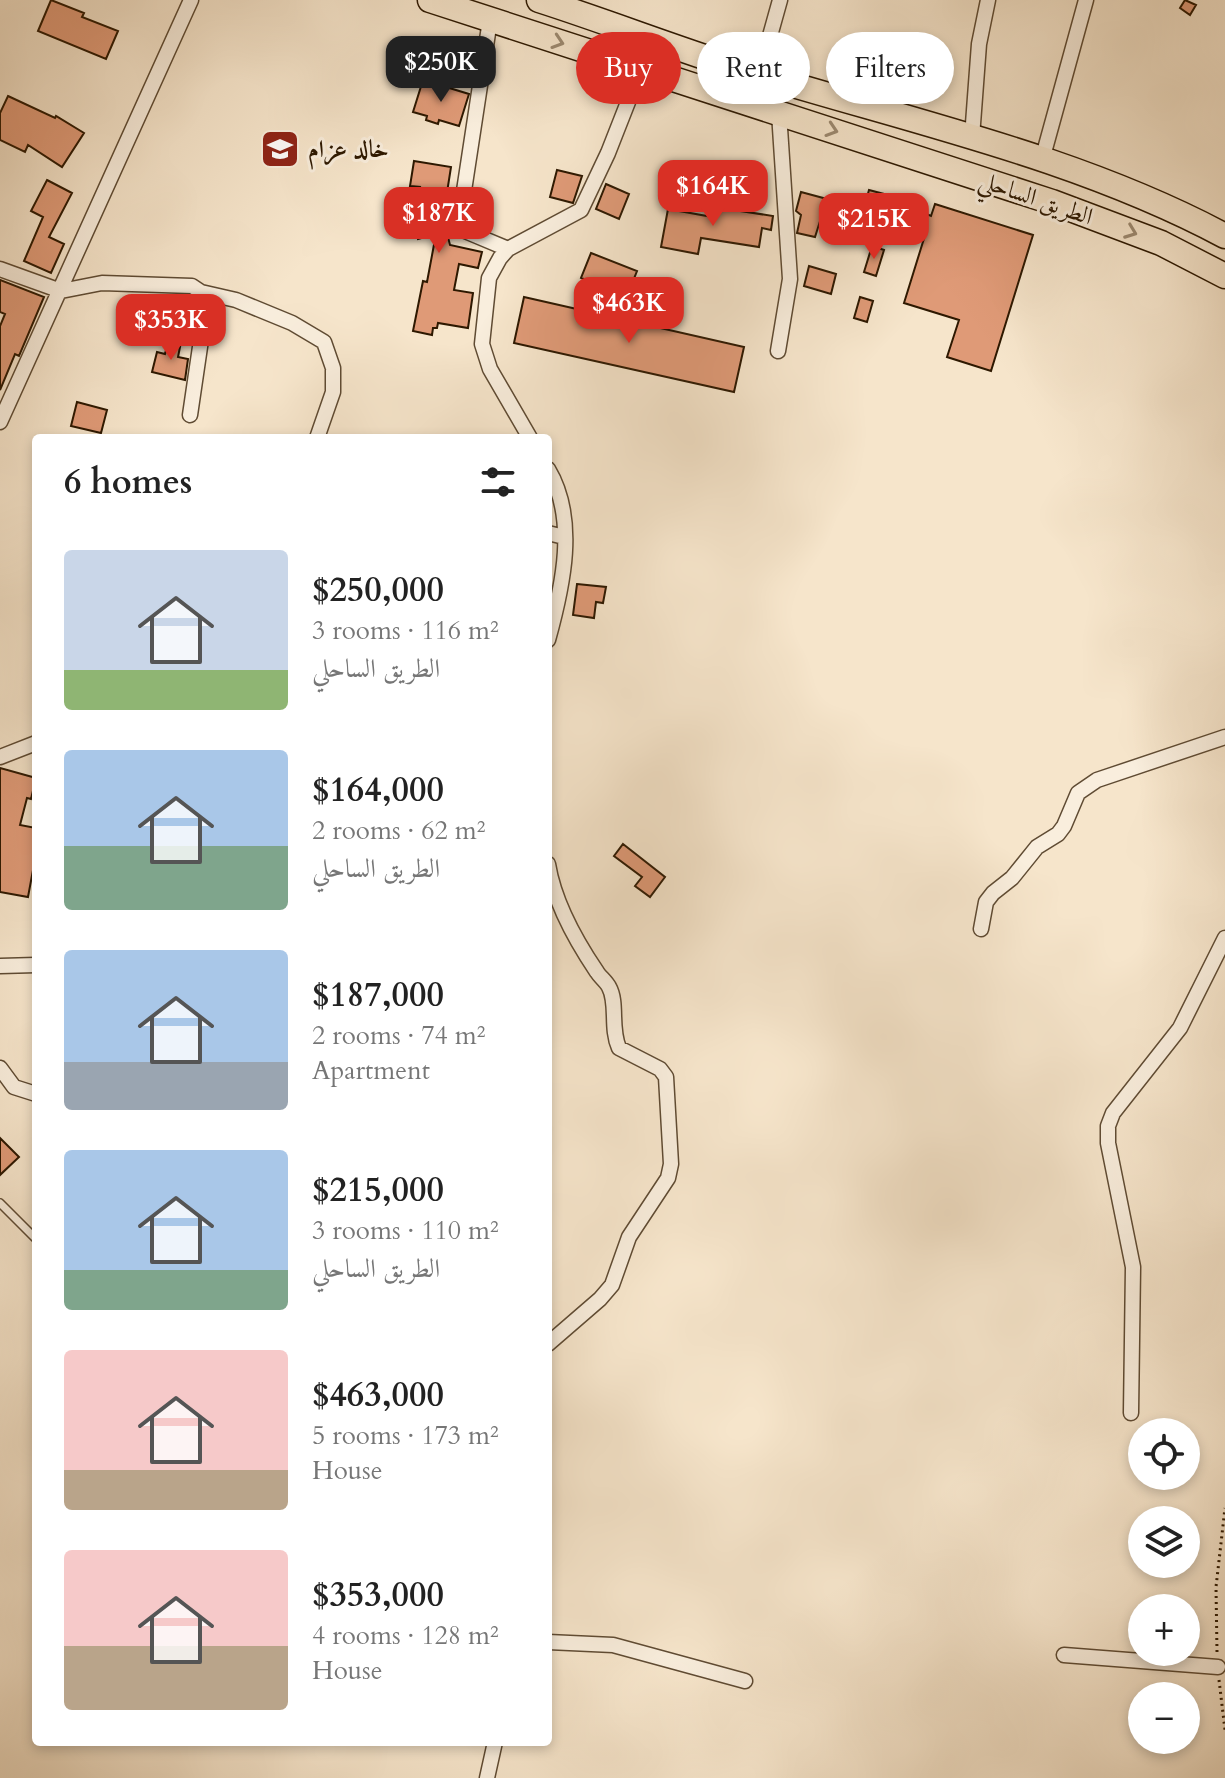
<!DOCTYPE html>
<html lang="en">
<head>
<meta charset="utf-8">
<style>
  body { margin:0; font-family:Cardo,Amiri,serif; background:#f2f2f2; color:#222; height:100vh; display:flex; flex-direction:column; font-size:30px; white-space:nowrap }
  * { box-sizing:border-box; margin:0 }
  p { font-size:26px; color:#767676 }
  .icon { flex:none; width:44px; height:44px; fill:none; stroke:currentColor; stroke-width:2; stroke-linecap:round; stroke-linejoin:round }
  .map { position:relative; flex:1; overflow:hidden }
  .drawer { position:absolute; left:32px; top:434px; width:520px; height:1312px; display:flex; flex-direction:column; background:#fff; border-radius:8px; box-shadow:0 4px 12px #0003 }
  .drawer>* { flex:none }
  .banner { position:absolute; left:576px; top:32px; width:528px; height:72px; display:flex; gap:16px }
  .controls { position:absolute; left:1128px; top:1418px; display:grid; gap:16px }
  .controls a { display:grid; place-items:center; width:72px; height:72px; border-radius:50%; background:#fff; box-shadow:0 4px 12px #0003; font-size:40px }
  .price { position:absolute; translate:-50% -68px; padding:0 18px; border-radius:16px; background:#d93025; color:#fff; font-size:26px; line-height:52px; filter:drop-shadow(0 2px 4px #0008) }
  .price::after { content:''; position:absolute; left:50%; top:48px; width:24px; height:18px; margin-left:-12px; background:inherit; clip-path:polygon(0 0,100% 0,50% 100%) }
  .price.current { background:#222; color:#fff }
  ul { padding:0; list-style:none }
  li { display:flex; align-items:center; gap:24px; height:200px; padding:0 32px }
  li span { display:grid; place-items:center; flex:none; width:224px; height:160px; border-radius:8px; color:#555 }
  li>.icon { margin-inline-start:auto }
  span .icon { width:96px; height:96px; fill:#fffc; stroke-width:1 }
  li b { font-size:34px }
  h2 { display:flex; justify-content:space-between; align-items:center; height:96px; padding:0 32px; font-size:34px }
  .tag { padding:0 28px; border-radius:36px; background:#fff; box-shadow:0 4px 12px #0003; font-size:28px; line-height:72px }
  .tag.current { background:#d93025; color:#fff }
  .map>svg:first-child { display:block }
  .building { fill:#df9a77; stroke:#2d1800; stroke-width:2 }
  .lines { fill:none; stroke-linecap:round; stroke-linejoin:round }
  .service-casing { stroke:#5f4b33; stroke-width:10 }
  .minor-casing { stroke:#5f4b33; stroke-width:17 }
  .trunk-casing { stroke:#2d1800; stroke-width:27 }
  .path { stroke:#2d1800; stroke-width:3; stroke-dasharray:2 4; stroke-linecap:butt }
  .service { stroke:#f9eedd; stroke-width:7 }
  .minor { stroke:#f9eedd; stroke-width:14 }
  .trunk { stroke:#f6e5cb; stroke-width:24 }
  .oneway { stroke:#9c8970 }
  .labels { text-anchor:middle; stroke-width:6; stroke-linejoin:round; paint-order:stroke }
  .poi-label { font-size:24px; font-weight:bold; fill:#2d1800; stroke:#f9eedd; text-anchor:start }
  .street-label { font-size:24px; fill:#2d1800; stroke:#f9eedd }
</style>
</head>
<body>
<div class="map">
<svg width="1225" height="1778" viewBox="0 0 1225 1778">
  <rect width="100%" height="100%" fill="#f6e5cb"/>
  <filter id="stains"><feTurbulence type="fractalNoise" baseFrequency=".0025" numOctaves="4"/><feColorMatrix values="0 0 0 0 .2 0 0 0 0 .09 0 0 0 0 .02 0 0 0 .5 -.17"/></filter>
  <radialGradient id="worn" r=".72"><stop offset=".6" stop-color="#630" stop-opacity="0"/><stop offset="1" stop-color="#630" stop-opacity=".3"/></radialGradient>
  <path class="building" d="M51,0L84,13L82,17L118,31L106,59L38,31Z
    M1185,0L1196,5L1190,15L1180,8Z
    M423,80L469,94L459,126L439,120L438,124L426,120L427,116L413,112Z
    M8,96L55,118L56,116L84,133L62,167L28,145L25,152L0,140V113Z
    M414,161L451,167L446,199L438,198L450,245L482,252L478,268L459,264L454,290L473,293L468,328L438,323L437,328H433L432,335L413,331L423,281L427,282L436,234L418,239L411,212L416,210L420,187L410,186Z
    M557,170L582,176L573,203L550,197Z
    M47,180L72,193L49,237L64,244L51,273L24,261L43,217L31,211Z
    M606,184L629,194L619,219L596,209Z
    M869,190L888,195L883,213L864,208Z
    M801,192L827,199L815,237L797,233L801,215L796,211Z
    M935,204L1033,235L991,371L947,357L959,320L904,303L926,232L906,223L913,208L931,216Z
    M708,206L773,216L771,230L762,228L759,247L701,238L698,254L661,247L668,209L707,216Z
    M872,246L884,250L876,276L864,272Z
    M591,253L637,271L633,281L627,279L621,293L581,278Z
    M809,266L836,274L831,294L804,286Z
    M0,280L44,297L19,356L15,354L0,390V326L5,314L0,312Z
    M524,297L744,347L734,392L514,343Z
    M860,297L873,301L867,322L854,318Z
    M169,339L181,342L178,357L188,359L185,380L152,372L157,352L165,354Z
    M77,402L107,410L101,433L71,426Z
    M577,584L606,587L603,603L596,602L594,618L573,615Z
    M0,768L36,778L31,799L27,798L20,825L36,828V854L28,897L0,892Z
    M623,844L665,877L650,897L635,886L642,877L614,856Z
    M0,1138L19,1157L0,1175Z"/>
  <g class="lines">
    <defs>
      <path id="service" d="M0,1203L36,1239"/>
      <path id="minor" d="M490,20L460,217L465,231L508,249
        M751,104L780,0
        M972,137L979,44L988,0
        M1042,160L1086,0
        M0,269L61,291L102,283L192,286L201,292L236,300L292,323L324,342L333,368V392L317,438
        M778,351L790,279L779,113
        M190,415L206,306L201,292
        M0,422L191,0
        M530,438L490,369L482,344L489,278L500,258L508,249L581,210L608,153L641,69
        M548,469C578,519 563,586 548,640
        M548,533L564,537
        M0,757L36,743
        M548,864C554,901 576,941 597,972C600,977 606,981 609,987C618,1003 610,1028 619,1048L660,1069L666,1077L671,1164L668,1178L629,1237L612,1285L600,1299L548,1344
        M981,929L986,902L993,893L1012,878L1037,847L1058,834L1064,826L1078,793L1097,780L1225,737
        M0,966L36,965
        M0,1068L14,1087L36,1094
        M1131,1413L1133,1267L1108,1143V1126L1113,1113L1180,1028L1225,938
        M548,1642L613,1645L745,1681
        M1064,1655L1218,1667
        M487,1778L495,1742"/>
      <path id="trunk" d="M430,0L1052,202L1161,243L1225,276
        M539,0C614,24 687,53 763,76C918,123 1081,159 1225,236"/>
    </defs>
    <use href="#service" class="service-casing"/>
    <use href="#minor" class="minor-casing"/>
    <use href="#trunk" class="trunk-casing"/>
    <path class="path" d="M1217,1652L1216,1587L1225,1508
      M1219,1680L1225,1730"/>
    <use href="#service" class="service"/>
    <use href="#minor" class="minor"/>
    <use href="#trunk" class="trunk"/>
  </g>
  <defs><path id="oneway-chevron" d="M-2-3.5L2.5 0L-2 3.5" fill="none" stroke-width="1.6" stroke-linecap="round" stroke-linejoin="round" transform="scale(2)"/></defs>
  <g class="oneway">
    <use href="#oneway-chevron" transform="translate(558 42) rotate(18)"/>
    <use href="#oneway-chevron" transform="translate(832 130) rotate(18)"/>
    <use href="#oneway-chevron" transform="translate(1131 232) rotate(21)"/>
  </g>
  <defs>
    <symbol id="school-square" viewBox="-11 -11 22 22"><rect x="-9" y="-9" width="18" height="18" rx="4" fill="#8f2418" stroke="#f9eedd"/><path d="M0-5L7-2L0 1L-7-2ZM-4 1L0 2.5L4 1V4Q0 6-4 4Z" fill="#fff"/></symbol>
  </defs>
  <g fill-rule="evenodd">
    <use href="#school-square" x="258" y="127" width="44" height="44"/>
  </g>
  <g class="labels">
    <g class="poi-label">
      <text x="308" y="157">خالد عزام</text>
    </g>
    <g class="street-label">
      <text transform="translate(1036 198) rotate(19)" y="8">الطريق الساحلي</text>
    </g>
  </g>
  <rect width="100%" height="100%" filter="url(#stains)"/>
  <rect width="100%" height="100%" fill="url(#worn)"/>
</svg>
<div class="controls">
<a><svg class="icon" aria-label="locate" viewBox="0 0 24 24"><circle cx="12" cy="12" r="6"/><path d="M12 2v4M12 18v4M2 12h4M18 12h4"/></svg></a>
<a><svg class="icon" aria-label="layers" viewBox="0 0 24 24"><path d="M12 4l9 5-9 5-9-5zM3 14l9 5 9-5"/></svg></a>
<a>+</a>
<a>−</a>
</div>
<b class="price current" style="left:441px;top:104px">$250K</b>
<b class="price" style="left:713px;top:228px">$164K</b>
<b class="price" style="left:439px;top:255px">$187K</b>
<b class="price" style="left:874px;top:261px">$215K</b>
<b class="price" style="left:629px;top:345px">$463K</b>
<b class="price" style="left:171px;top:362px">$353K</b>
<div class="banner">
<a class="tag current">Buy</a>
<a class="tag">Rent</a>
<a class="tag">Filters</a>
</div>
<section class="drawer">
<h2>6 homes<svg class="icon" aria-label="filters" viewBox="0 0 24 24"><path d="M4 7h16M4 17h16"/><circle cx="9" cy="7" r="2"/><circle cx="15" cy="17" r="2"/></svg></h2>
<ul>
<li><span style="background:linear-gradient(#c9d6e8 75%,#8fb573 0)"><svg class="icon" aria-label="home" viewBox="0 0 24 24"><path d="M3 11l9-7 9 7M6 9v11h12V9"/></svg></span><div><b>$250,000</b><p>3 rooms · 116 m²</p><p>الطريق الساحلي</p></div></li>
<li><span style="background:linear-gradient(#a9c7e8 60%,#7fa58c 0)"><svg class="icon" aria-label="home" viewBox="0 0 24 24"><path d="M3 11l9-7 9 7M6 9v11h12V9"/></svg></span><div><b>$164,000</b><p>2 rooms · 62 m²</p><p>الطريق الساحلي</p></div></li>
<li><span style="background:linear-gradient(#a9c7e8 70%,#9aa5b1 0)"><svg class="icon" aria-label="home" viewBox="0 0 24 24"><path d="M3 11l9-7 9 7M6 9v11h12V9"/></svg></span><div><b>$187,000</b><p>2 rooms · 74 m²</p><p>Apartment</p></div></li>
<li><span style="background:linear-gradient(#a9c7e8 75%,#7fa58c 0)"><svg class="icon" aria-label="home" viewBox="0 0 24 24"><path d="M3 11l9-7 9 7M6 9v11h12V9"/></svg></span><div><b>$215,000</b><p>3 rooms · 110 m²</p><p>الطريق الساحلي</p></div></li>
<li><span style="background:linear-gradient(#f6c9c9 75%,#b9a48a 0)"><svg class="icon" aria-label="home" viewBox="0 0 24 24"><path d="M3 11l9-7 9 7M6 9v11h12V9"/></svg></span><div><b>$463,000</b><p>5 rooms · 173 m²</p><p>House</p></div></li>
<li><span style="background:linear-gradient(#f6c9c9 60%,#b9a48a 0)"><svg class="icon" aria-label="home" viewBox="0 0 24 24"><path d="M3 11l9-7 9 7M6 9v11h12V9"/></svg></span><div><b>$353,000</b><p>4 rooms · 128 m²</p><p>House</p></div></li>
</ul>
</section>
</div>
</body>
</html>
